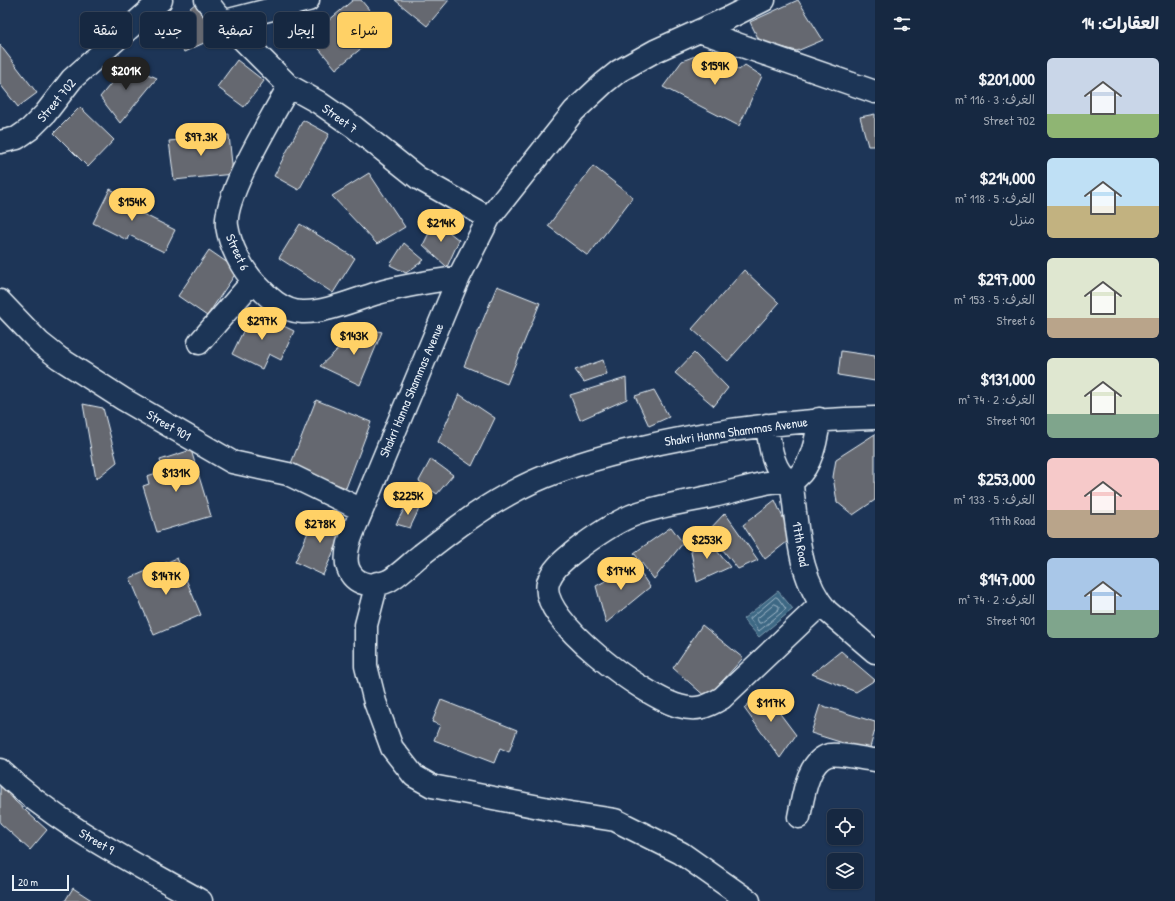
<!DOCTYPE html>
<html lang="ar">
<head>
<meta charset="utf-8">
<style>
  body { margin:0; font-family:"Patrick Hand","Playpen Sans Arabic",sans-serif; background:#1f3048; color:#f1f3f6; direction:rtl; height:100vh; display:flex; flex-direction:column; font-size:15px; white-space:nowrap }
  * { box-sizing:border-box; margin:0 }
  p { font-size:13px; color:#9ea6b1 }
  .icon { flex:none; width:22px; height:22px; fill:none; stroke:currentColor; stroke-width:2; stroke-linecap:round; stroke-linejoin:round }
  .map { position:relative; flex:1; overflow:hidden; direction:ltr }
  .drawer { display:flex; flex-direction:column; background:#162841; width:300px }
  .drawer>* { flex:none }
  .top-card { position:absolute; left:12px; top:12px; width:380px; height:36px; direction:rtl; display:flex; gap:8px }
  .tools { position:absolute; left:827px; top:809px; display:grid; gap:8px }
  .tools a { display:grid; place-items:center; width:36px; height:36px; border-radius:6px; background:#162841; box-shadow:0 1px 3px #0004,0 0 0 1px #35445a; font-size:20px }
  .scale { position:absolute; left:12px; bottom:10px; width:57px; box-sizing:border-box; padding-left:4px; border:2px solid #e8f1f8; border-top:0; font-size:11px; line-height:14px; white-space:nowrap; color:#e8f1f8; -webkit-text-stroke:3px #1d3557; paint-order:stroke }
  .price { position:absolute; translate:-50% -34px; padding:0 9px; border-radius:14px; background:#ffd166; color:#111; font-size:13px; line-height:26px; filter:drop-shadow(0 1px 2px #0008) }
  .price::after { content:''; position:absolute; left:50%; top:24px; width:12px; height:9px; margin-left:-6px; background:inherit; clip-path:polygon(0 0,100% 0,50% 100%) }
  .price.current { background:#222; color:#fff }
  ul { padding:0; list-style:none }
  li { display:flex; align-items:center; gap:12px; height:100px; padding:0 16px }
  li span { display:grid; place-items:center; flex:none; width:112px; height:80px; border-radius:6px; color:#555 }
  li>.icon { margin-inline-start:auto }
  span .icon { width:48px; height:48px; fill:#fffc; stroke-width:1 }
  li b { font-size:17px }
  h2 { display:flex; justify-content:space-between; align-items:center; height:48px; padding:0 16px; font-size:17px }
  .chip { padding:0 14px; border-radius:6px; background:#162841; box-shadow:0 1px 3px #0004,0 0 0 1px #35445a; font-size:14px; line-height:36px }
  .chip.current { background:#ffd166; color:#111 }
  main { display:flex; flex:1; min-height:0 }
  .map>svg:first-child { display:block }
  .water { fill:#3d6884; stroke:#819fb2 }
  .lines { fill:none; stroke-linecap:round; stroke-linejoin:round }
  .shore { stroke:#a4baca; stroke-width:1 }
  .building { fill:#656870; stroke:#e8f1f8 }
  .minor-casing { stroke:#e8f1f8; stroke-width:25 }
  .minor { stroke:#1d3557; stroke-width:22 }
  .labels { text-anchor:middle; stroke-width:3; stroke-linejoin:round; paint-order:stroke }
  .street-label { font-size:13px; fill:#e8f1f8; stroke:#1d3557 }
</style>
</head>
<body>
<main>
<section class="drawer">
<h2>العقارات: 14<svg class="icon" aria-label="filters" viewBox="0 0 24 24"><path d="M4 7h16M4 17h16"/><circle cx="9" cy="7" r="2"/><circle cx="15" cy="17" r="2"/></svg></h2>
<ul>
<li><span style="background:linear-gradient(#c9d6e8 70%,#8fb573 0)"><svg class="icon" aria-label="home" viewBox="0 0 24 24"><path d="M3 11l9-7 9 7M6 9v11h12V9"/></svg></span><div><b>$201,000</b><p>الغرف: 3 · 116 m²</p><p>Street 702</p></div></li>
<li><span style="background:linear-gradient(#bfe0f5 60%,#c2b280 0)"><svg class="icon" aria-label="home" viewBox="0 0 24 24"><path d="M3 11l9-7 9 7M6 9v11h12V9"/></svg></span><div><b>$214,000</b><p>الغرف: 5 · 118 m²</p><p>منزل</p></div></li>
<li><span style="background:linear-gradient(#dfe7d0 75%,#b9a48a 0)"><svg class="icon" aria-label="home" viewBox="0 0 24 24"><path d="M3 11l9-7 9 7M6 9v11h12V9"/></svg></span><div><b>$297,000</b><p>الغرف: 5 · 153 m²</p><p>Street 6</p></div></li>
<li><span style="background:linear-gradient(#dfe7d0 70%,#7fa58c 0)"><svg class="icon" aria-label="home" viewBox="0 0 24 24"><path d="M3 11l9-7 9 7M6 9v11h12V9"/></svg></span><div><b>$131,000</b><p>الغرف: 2 · 74 m²</p><p>Street 901</p></div></li>
<li><span style="background:linear-gradient(#f6c9c9 65%,#b9a48a 0)"><svg class="icon" aria-label="home" viewBox="0 0 24 24"><path d="M3 11l9-7 9 7M6 9v11h12V9"/></svg></span><div><b>$253,000</b><p>الغرف: 5 · 133 m²</p><p>17th Road</p></div></li>
<li><span style="background:linear-gradient(#a9c7e8 65%,#7fa58c 0)"><svg class="icon" aria-label="home" viewBox="0 0 24 24"><path d="M3 11l9-7 9 7M6 9v11h12V9"/></svg></span><div><b>$147,000</b><p>الغرف: 2 · 74 m²</p><p>Street 901</p></div></li>
</ul>
</section>
<div class="map">
<svg width="875" height="901" viewBox="0 0 875 901">
  <rect width="100%" height="100%" fill="#1d3557"/>
  <filter id="ink" filterUnits="userSpaceOnUse"><feTurbulence type="fractalNoise" baseFrequency=".025" numOctaves="2"/><feDisplacementMap in="SourceGraphic" scale="8" xChannelSelector="R" yChannelSelector="G"/><feConvolveMatrix kernelMatrix="1 2 1 2 8 2 1 2 1" color-interpolation-filters="sRGB"/></filter>
  <g filter="url(#ink)">
    <path class="water" d="M778,591L793,609L759,637L743,619Z"/>
    <g class="lines">
      <path class="shore" d="M776,597L778,598L786,609L759,631L750,619Z
        M775,604L779,606V609L761,623H759L757,619Z"/>
    </g>
    <path class="building" d="M353,0H361L385,29L336,69L309,37Z
      M395,0H449L427,26Z
      M798,0L823,40L797,51L760,42L750,22Z
      M197,2L224,34L184,52L167,28Z
      M0,45L37,93L18,107L0,84Z
      M703,53L721,57L739,70L745,65L762,76L739,126L663,87L682,61Z
      M237,60L264,81L244,107L217,87Z
      M126,65L157,78L120,123L100,97Z
      M80,107L114,140L88,167L54,133Z
      M875,114V146H868L860,117Z
      M303,120L329,134L299,190L274,176Z
      M229,135L233,174L174,180L169,141Z
      M593,166L633,197L588,256L548,226Z
      M369,173L405,227L377,244L332,196Z
      M110,189L140,204L137,211L175,230L164,252L129,235L127,240L93,223Z
      M435,221L459,240L447,267L423,245Z
      M300,224L355,258L333,293L279,258Z
      M404,243L424,260L406,273L390,265Z
      M209,250L238,270L207,316L178,296Z
      M744,270L779,303L728,361L692,329Z
      M497,286L540,303L507,384L464,366Z
      M253,311L294,331L281,360L269,354L262,369L232,354Z
      M362,327L382,332L360,385L320,366Z
      M841,351L875,356V381L838,375Z
      M694,353L728,388L714,406L675,373Z
      M603,360L607,374L584,382L575,370Z
      M626,378L627,399L580,420L570,395Z
      M654,390L669,417L649,426L635,396Z
      M459,394L495,418L472,466L438,442Z
      M316,400L371,422L346,488L290,466Z
      M83,404L103,408L117,462L96,479Z
      M875,434V500L853,515L837,502L833,477L836,459Z
      M191,450L211,516L157,532L143,486L149,484L147,476L163,471L160,460Z
      M431,459L453,475L437,494L419,481Z
      M775,500L792,538L765,559L743,525Z
      M408,502L419,509L410,528L396,524Z
      M725,513L758,560L738,569L708,531Z
      M316,514L345,526L323,575L295,562Z
      M671,527L683,543L654,579L634,553Z
      M704,535L730,567L697,582L691,552Z
      M177,558L201,615L154,635L130,578Z
      M635,565L650,587L606,623L596,586Z
      M702,625L743,658L707,698L673,668Z
      M841,651L875,680L856,692L812,674Z
      M763,691L796,735L780,758L744,708Z
      M441,700L517,730L509,752L500,748L494,763L434,740L440,725L432,722Z
      M820,705L875,722V730L869,751L811,733Z
      M0,783L15,801L47,830L30,850L0,823Z
      M73,888L93,901H65Z"/>
    <g class="lines">
      <defs>
        <path id="minor" d="M206,0L216,13L289,86L318,102L354,127L418,178L489,218
          M764,0L728,18L655,51L619,71L604,83L574,111L489,218L459,277L362,510C356,526 342,550 348,568C354,585 373,588 388,581C397,577 412,562 421,555C448,534 476,512 507,495C543,474 585,461 626,451C708,430 791,420 875,418
          M225,21L308,0
          M699,31L875,92
          M289,86C273,116 223,196 227,226C230,246 242,269 255,283C268,297 282,311 302,312C326,313 356,299 378,293C405,285 432,282 459,277
          M0,142L17,138L30,129L45,114L72,79L161,0
          M0,301L40,343L59,358L123,399L232,462L288,474L362,510
          M199,343L253,281
          M767,425C769,442 773,476 792,481
          M792,481C792,491 794,501 795,512C799,546 803,584 827,611L875,652
          M792,481C811,470 817,439 819,419
          M792,483L779,481L766,483C748,487 731,492 713,496C687,502 655,506 631,516C610,525 592,538 575,551C564,560 552,569 548,583C538,621 647,698 679,706C696,711 707,707 722,698L821,604
          M377,583L366,625V666L375,702L392,748L414,776L432,786L570,813L615,820L681,853L749,901
          M0,770C57,825 133,862 201,901
          M799,817C803,798 807,761 829,755C840,753 863,759 875,760"/>
      </defs>
      <use href="#minor" class="minor-casing"/>
      <use href="#minor" class="minor"/>
    </g>
  </g>
  <g class="labels">
    <g class="street-label">
      <text transform="translate(56 100) rotate(-50)" y="5">Street 702</text>
      <text transform="translate(340 118) rotate(36)" y="5">Street 7</text>
      <text transform="translate(238 252) rotate(66)" y="5">Street 6</text>
      <text transform="translate(411 390) rotate(-67)" y="5">Shakri Hanna Shammas Avenue</text>
      <text transform="translate(169 425) rotate(30)" y="5">Street 901</text>
      <text transform="translate(736 431) rotate(-8)" y="5">Shakri Hanna Shammas Avenue</text>
      <text transform="translate(801 544) rotate(80)" y="5">17th Road</text>
      <text transform="translate(97 841) rotate(30)" y="5">Street 9</text>
    </g>
  </g>
</svg>
<div class="tools">
<a><svg class="icon" aria-label="locate" viewBox="0 0 24 24"><circle cx="12" cy="12" r="6"/><path d="M12 2v4M12 18v4M2 12h4M18 12h4"/></svg></a>
<a><svg class="icon" aria-label="layers" viewBox="0 0 24 24"><path d="M12 4l9 5-9 5-9-5zM3 14l9 5 9-5"/></svg></a>
</div>
<div class="scale">20 m</div>
<b class="price" style="left:715px;top:86px">$159K</b>
<b class="price current" style="left:126px;top:91px">$201K</b>
<b class="price" style="left:201px;top:157px">$97.3K</b>
<b class="price" style="left:132px;top:222px">$154K</b>
<b class="price" style="left:441px;top:243px">$214K</b>
<b class="price" style="left:262px;top:341px">$297K</b>
<b class="price" style="left:354px;top:356px">$143K</b>
<b class="price" style="left:176px;top:493px">$131K</b>
<b class="price" style="left:408px;top:516px">$225K</b>
<b class="price" style="left:320px;top:544px">$278K</b>
<b class="price" style="left:707px;top:560px">$253K</b>
<b class="price" style="left:621px;top:591px">$174K</b>
<b class="price" style="left:166px;top:596px">$147K</b>
<b class="price" style="left:771px;top:723px">$117K</b>
<div class="top-card">
<a class="chip current">شراء</a>
<a class="chip">إيجار</a>
<a class="chip">تصفية</a>
<a class="chip">جديد</a>
<a class="chip">شقة</a>
</div>
</div>
</main>
</body>
</html>
